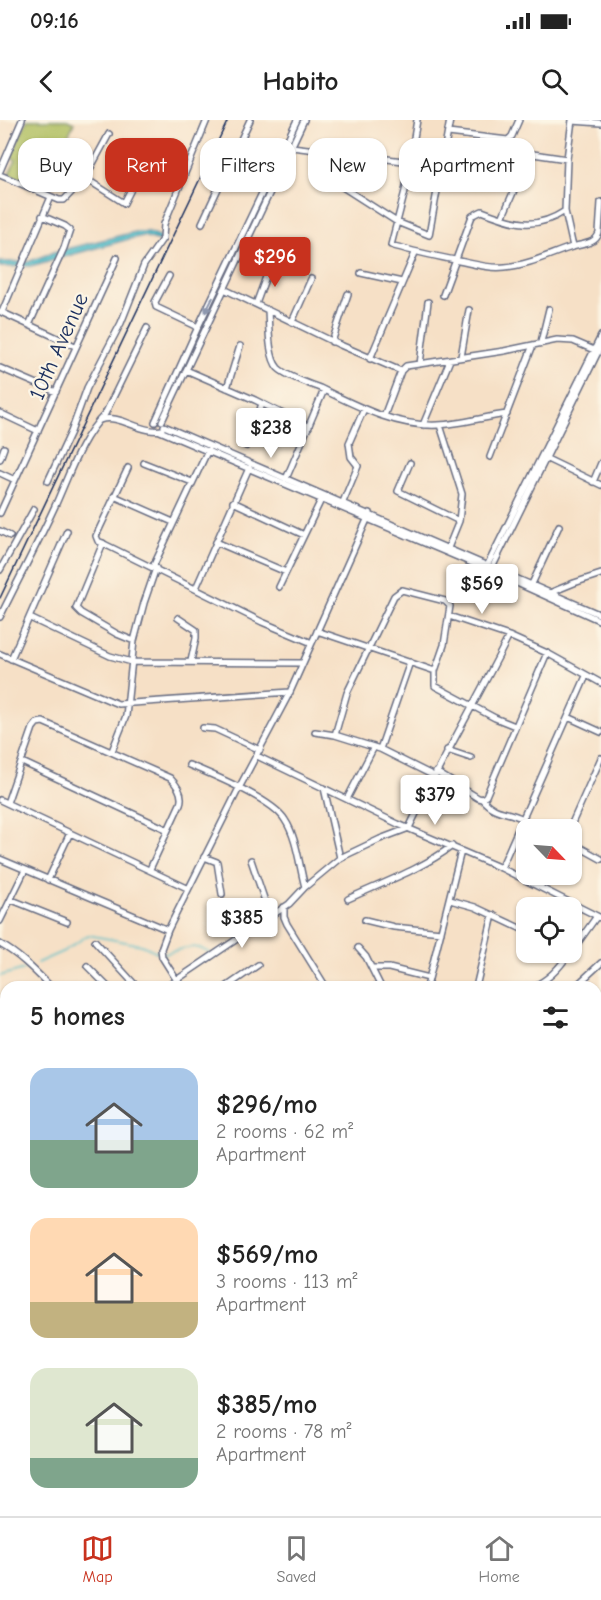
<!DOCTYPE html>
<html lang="en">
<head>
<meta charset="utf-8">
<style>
  body { margin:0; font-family:"Comic Neue",sans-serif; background:#f6f6f6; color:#222; height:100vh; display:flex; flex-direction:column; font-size:22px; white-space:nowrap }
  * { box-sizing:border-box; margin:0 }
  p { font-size:20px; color:#767676 }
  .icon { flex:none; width:33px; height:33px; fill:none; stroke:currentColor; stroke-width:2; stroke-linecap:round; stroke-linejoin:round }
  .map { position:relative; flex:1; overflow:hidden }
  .side { position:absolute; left:0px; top:861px; width:602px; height:536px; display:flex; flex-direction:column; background:#fff; border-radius:18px 18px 0 0; box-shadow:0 2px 4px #0004 }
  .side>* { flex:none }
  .banner { position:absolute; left:18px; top:18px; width:566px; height:54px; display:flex; gap:12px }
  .needle { width:39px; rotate:115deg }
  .buttons { position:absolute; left:516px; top:699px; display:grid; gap:12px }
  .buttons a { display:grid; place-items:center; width:66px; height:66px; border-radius:12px; background:#fff; box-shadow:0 2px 4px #0004; font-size:30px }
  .price { position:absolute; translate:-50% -51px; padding:0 14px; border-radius:6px; background:#fff; color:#222; font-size:20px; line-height:39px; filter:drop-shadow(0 2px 3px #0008) }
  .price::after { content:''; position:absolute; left:50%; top:36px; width:18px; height:14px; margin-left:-9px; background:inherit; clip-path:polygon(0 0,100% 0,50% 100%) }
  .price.current { background:#c8321e; color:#fff }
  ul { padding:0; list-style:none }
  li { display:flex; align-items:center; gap:18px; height:150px; padding:0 30px }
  li span { display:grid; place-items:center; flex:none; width:168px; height:120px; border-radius:18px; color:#555 }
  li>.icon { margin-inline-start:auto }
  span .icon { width:72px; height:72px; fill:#fffc; stroke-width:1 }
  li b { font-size:26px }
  h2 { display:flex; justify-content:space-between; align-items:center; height:72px; padding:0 30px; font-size:26px }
  .tag { padding:0 21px; border-radius:18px; background:#fff; box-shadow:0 2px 4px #0004; font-size:21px; line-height:54px }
  .tag.current { background:#c8321e; color:#fff }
  .status { display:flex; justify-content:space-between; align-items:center; height:42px; padding:0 30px; background:#fff; direction:ltr }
  .status svg { height:16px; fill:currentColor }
  header { display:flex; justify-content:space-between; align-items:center; height:78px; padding:0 30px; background:#fff; font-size:27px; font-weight:700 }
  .tab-bar { display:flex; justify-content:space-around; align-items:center; height:84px; border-top:2px solid #e0e0e0; background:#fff; font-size:16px; color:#767676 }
  .tab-bar a { display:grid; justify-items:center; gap:3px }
  .tab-bar .current { color:#c8321e }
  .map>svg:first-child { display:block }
  .green { fill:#b1c063; stroke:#667860; stroke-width:1.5 }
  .water { fill:#51bec9; stroke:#367694; stroke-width:1.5 }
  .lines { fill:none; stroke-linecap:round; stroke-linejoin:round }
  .stream { stroke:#51bec9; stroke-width:1.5 }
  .minor-casing { stroke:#686d82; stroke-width:8 }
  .major-casing { stroke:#686d82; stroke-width:9 }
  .minor { stroke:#fff; stroke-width:5 }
  .major { stroke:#fff; stroke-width:7 }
  .rail { stroke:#1b2f5e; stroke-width:1.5 }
  .oneway { fill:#8d97ae }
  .labels { text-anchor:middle; stroke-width:4.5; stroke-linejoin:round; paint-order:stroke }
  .street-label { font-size:22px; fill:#1b2f5e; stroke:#fcf5e5 }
</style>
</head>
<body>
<div class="status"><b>09:16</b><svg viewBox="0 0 49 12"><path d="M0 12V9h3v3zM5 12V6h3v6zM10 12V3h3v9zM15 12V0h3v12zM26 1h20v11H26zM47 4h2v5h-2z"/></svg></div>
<header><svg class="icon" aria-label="back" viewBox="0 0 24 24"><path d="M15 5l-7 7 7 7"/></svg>Habito<svg class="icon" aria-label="search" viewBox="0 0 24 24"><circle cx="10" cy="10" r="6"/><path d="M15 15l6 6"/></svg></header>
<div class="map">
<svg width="601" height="1396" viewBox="0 0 601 1396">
  <rect width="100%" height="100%" fill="#fcf5e5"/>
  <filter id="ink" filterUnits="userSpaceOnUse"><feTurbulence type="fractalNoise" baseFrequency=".0167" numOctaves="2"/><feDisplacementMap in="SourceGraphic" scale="12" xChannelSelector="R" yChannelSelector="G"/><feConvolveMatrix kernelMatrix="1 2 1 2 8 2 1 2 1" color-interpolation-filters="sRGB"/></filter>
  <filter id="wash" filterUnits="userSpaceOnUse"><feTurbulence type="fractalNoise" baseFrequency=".008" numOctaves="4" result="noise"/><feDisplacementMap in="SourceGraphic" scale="24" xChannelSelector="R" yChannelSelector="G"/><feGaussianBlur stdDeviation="1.35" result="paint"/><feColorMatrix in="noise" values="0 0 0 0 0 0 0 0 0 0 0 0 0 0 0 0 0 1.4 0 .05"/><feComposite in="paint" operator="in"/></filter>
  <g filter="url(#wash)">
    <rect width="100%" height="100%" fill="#f6e0c6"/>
    <path class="green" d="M27,0H67L74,3L44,70L9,54L16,40L11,37Z"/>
    <path class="water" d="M135,112H149L161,117L160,121L143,116L129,119L30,146L0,147V142H28L54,132Z"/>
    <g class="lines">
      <path class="stream" d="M164,834C183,829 192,822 210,833
        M37,843L64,831L88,815L142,825L157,832
        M0,856L28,848"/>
    </g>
  </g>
  <g filter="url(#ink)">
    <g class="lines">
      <defs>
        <path id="minor" d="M417,0L405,71L391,125C414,132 436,136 459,141C474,144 490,149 505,147C529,145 550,134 572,127C582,124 596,124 599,113L601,82
          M572,0L567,39L565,91L573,127
          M572,1L601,3
          M448,13L508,20L512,16L519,0
          M292,27L411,42
          M0,51L22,0
          M0,55L59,80H64L85,58L109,14
          M85,58L124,83L153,26
          M333,61L397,102L429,115L450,0
          M502,98L529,36L533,34L567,39
          M202,103L250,0
          M361,153L402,162
          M169,156L155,182L156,187L198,207
          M224,169L338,224L401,251
          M443,175L472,96L482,91C513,103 535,111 565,91
          M256,184L271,143
          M268,190C269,205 268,237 278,248C286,256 309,264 320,268C357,286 396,307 438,305C461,304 484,297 507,294
          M1,192L75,226
          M2,192L51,77
          M292,202L311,159
          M29,205L64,128L70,110L65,106L42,96
          M332,222L348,174
          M541,222L549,189
          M461,237L469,190
          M370,239L415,133
          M420,244L428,182
          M0,248L56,272
          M186,250L255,280L309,307
          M227,268L240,226
          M0,293L38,311
          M384,296L401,251L406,246L504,231L557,220L573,221L594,230
          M100,300C119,293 141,314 162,310
          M162,301L304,0
          M155,302L198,207L297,0
          M423,305L450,240
          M440,305L462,374L459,401L448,428
          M164,306L601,495
          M160,311L486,449L601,501
          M246,326L262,284
          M490,337L533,225
          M543,337L601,365
          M0,339L4,328
          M144,343L192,362
          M410,343L398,371L459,401
          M128,348L96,416L98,421L262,502L312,523
          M0,353L15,360
          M286,359L324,270
          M48,361L71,312L87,268L121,203L144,145L163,118L164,104L207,0
          M593,362L601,343
          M114,376L173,402
          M233,382L304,415
          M343,382L358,346L351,337L349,323L364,289
          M0,393L117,138
          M0,411L10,416
          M216,422L286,452
          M103,423L76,488L81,493L117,514L134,521
          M153,447L208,330
          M486,448L601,216
          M0,450L34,389
          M491,450L601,226
          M532,464L559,406
          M279,467L321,380
          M196,468L249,348
          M552,472L574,463L601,454
          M449,496L509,516L547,533L601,563
          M0,497C18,460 38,423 55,386C70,353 80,319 105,294L147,208
          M30,498L110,536L132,542L303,543
          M178,498L196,510V518L191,541
          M317,511L435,551
          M0,534L118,584L290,572
          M11,539L67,411
          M568,597L601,612
          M203,608L215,609L260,630
          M315,612L335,615L380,629L434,656
          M335,615L347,573L394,476L402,470L445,481L450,486L444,525L435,551V566L495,598L515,606
          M380,629L410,542
          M447,630L471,638
          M112,631L126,596L134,521L144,483L156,448
          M257,636L398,704L501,748L601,798
          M22,642L168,710
          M436,652L478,678L482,679L486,676L547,533
          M324,668L340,738
          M347,679L374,627
          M482,679C496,695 506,690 523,699
          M0,680L187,768
          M7,683L33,608L37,603L43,602L170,658C177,665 184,674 180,684L150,749
          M569,710L601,638
          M572,723L601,739
          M204,737L217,742L222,774
          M0,739L168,810
          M251,740L270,796
          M501,748L586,556
          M48,760L70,713
          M305,767L340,738L380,719L409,708C440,643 476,581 509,516
          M540,767L547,754
          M348,779C382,763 422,749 452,726
          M12,780L67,802
          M450,780L475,787L526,811
          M284,787V797L287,804L326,867
          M365,800L394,807L441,812
          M0,801L25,750
          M95,821L137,867
          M0,824C20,835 35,851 51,867
          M358,828L366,837L381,867
          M572,831L597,796
          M87,846L108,867
          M372,848H389L429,858
          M166,867L289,784L305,767C299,745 297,718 285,700C274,680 211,654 189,645
          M181,867L162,837L161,829L168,810L239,668L290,572L370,393
          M226,867L258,845
          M427,867L461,731
          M476,867L493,795
          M532,867C549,860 560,848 570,832
          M575,867L601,843
          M0,913L6,917
          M596,917L601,918
          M596,935L601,923
          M0,936L6,929
          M0,1042L6,1036
          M596,1056L601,1060
          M1,1089L6,1109
          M596,1127L601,1115
          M596,1138L601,1140
          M0,1204L6,1224
          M596,1205L601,1206
          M596,1234L598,1229H601
          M0,1242L6,1240
          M596,1272L601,1274
          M0,1281L6,1280
          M0,1311L6,1306
          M596,1338L601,1316
          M596,1384L601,1385
          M404,1390L422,1396
          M213,1392L227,1396
          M11,1396L19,1390
          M350,1396L351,1390
          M463,1396L465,1390
          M509,1396L511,1390
          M584,1396L585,1390"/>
        <path id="major" d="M596,1007L601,1004
          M111,1396L117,1390"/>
      </defs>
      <use href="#minor" class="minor-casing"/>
      <use href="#major" class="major-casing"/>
      <use href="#minor" class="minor"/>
      <use href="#major" class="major"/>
      <path class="rail" d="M0,478L228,0"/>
    </g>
    <defs><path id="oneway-solid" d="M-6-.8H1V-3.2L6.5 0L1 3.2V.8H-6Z" transform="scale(1.5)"/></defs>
    <use class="oneway" href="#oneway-solid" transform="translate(209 185) rotate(116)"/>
  </g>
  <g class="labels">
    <g class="street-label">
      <text transform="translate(58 226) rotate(-66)" y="8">10th Avenue</text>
    </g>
  </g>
</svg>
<div class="buttons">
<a><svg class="needle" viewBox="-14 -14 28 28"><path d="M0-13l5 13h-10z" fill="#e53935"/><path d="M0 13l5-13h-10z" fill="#767676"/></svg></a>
<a><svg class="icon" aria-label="locate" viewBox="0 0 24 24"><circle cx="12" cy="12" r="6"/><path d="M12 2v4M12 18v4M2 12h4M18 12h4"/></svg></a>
</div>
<b class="price current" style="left:275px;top:168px">$296</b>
<b class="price" style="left:271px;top:339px">$238</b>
<b class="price" style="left:482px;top:495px">$569</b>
<b class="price" style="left:435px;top:706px">$379</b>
<b class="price" style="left:242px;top:829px">$385</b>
<div class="banner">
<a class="tag">Buy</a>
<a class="tag current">Rent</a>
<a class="tag">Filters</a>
<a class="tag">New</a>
<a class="tag">Apartment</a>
</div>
<section class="side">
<h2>5 homes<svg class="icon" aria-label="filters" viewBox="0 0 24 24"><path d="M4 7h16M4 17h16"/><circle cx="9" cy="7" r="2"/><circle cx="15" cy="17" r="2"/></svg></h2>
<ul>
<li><span style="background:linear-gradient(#a9c7e8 60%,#7fa58c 0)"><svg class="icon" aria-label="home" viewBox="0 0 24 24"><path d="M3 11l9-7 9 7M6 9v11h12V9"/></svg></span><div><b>$296/mo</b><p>2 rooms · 62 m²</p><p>Apartment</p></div></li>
<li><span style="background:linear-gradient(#ffd9b3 70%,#c2b280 0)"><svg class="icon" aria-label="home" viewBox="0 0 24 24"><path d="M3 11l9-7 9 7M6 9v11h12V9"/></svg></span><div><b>$569/mo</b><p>3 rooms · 113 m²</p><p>Apartment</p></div></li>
<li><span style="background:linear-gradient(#dfe7d0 75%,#7fa58c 0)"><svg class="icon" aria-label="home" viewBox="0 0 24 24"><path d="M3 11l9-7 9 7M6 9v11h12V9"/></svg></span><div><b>$385/mo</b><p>2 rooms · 78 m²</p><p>Apartment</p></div></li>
</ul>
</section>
</div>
<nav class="tab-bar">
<a class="current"><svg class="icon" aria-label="map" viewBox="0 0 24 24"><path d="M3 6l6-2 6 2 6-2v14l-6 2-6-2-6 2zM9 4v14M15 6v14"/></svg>Map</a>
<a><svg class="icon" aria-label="saved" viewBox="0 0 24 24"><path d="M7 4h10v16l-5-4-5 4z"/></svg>Saved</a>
<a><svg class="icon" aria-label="home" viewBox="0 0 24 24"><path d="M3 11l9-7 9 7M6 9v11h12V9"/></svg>Home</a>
</nav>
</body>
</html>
